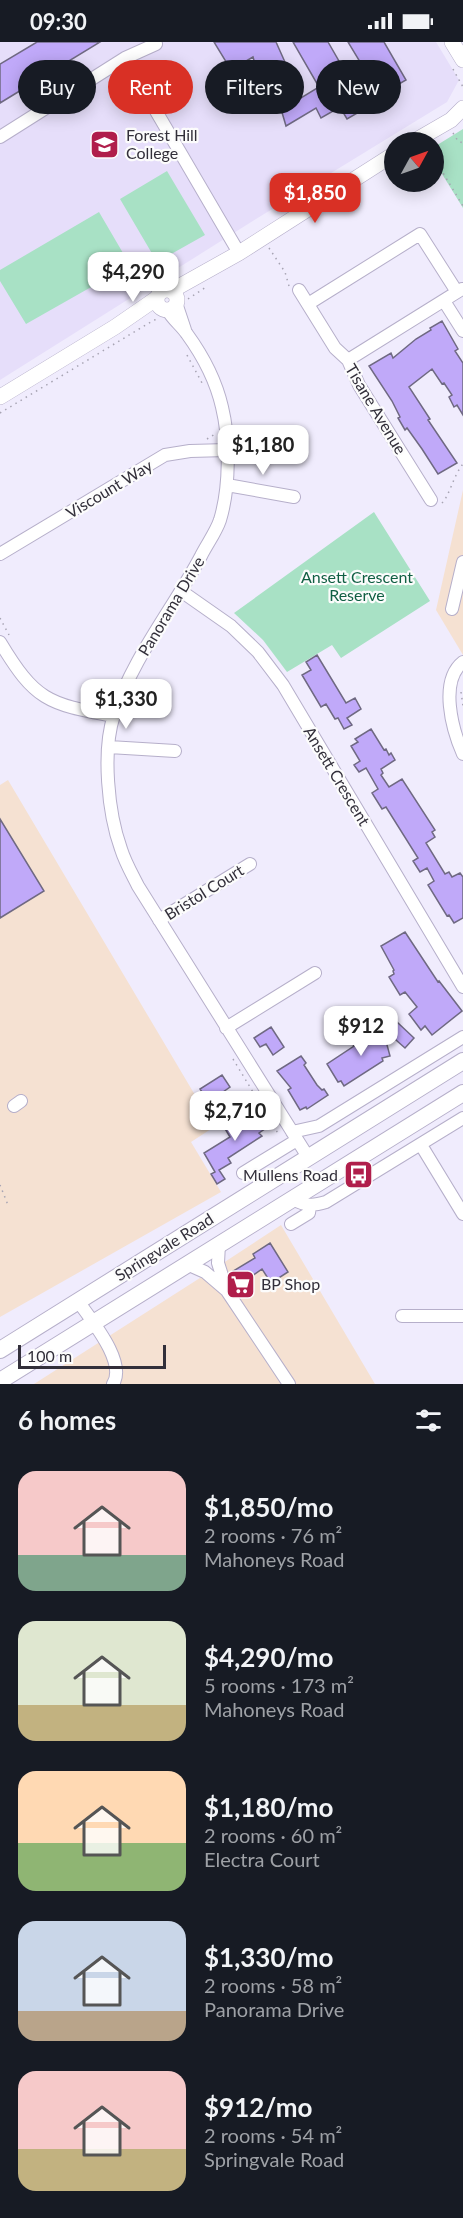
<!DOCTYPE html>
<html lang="en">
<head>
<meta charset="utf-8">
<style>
  body { margin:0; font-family:Lato,sans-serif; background:#20242c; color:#f1f3f6; height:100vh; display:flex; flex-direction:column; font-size:22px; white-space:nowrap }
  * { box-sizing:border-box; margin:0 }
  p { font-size:20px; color:#9ea1a6 }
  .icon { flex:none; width:33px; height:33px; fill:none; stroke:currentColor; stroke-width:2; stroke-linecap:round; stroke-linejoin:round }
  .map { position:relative; height:1342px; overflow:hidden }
  .side { display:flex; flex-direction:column; background:#171b24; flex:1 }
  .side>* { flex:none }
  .banner { position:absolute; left:18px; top:18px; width:428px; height:54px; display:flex; gap:12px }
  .needle { width:39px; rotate:50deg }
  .fabs { position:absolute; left:384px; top:90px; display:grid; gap:12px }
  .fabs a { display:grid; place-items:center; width:60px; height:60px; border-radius:50%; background:#171b24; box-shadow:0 3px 15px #0003; font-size:30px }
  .scale { position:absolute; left:18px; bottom:15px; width:148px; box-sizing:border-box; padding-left:6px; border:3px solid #322f3a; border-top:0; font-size:16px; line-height:21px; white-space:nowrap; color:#322f3a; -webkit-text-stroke:4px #fcfcfc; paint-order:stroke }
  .price { position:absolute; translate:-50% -51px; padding:0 14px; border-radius:12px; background:#fff; color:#222; font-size:20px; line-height:39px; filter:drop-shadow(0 2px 3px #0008) }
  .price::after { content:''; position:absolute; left:50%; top:36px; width:18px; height:14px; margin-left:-9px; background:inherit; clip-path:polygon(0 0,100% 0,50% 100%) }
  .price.current { background:#d93025; color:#fff }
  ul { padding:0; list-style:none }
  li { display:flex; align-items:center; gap:18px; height:150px; padding:0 18px }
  li span { display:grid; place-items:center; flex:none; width:168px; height:120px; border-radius:18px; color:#555 }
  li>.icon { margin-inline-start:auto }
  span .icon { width:72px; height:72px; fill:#fffc; stroke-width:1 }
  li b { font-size:26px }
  h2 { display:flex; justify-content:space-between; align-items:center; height:72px; padding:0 18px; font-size:26px }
  .tag { padding:0 21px; border-radius:27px; background:#171b24; box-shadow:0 3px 15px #0003; font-size:21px; line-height:54px }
  .tag.current { background:#d93025; color:#fff }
  .status { display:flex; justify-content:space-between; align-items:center; height:42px; padding:0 30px; background:#171b24; direction:ltr }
  .status svg { height:16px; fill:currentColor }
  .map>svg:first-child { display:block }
  .commercial { fill:#f5e1d2 }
  .built { fill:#e6defa }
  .green { fill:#a8e1c5 }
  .building { fill:#c0a9f9; stroke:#6f6982; stroke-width:1.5 }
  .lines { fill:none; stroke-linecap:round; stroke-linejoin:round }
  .minor-casing { stroke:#b6afca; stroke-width:14 }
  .major-casing { stroke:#b6afca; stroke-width:16 }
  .highway-casing { stroke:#b6afca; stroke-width:18 }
  .path { stroke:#a7a4b3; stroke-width:1.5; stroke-dasharray:1.5 4.5; stroke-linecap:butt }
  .minor { stroke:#fff; stroke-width:12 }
  .major { stroke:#fff; stroke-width:15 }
  .highway { stroke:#fff; stroke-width:16 }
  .labels { text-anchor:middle; stroke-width:4.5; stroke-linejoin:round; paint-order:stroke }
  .poi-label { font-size:16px; fill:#322f3a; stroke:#fcfcfc; text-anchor:start }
  .street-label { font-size:16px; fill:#322f3a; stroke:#fcfcfc }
  .park-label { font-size:16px; fill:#105f43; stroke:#fcfcfc }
</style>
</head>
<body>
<div class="status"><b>09:30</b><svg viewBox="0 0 49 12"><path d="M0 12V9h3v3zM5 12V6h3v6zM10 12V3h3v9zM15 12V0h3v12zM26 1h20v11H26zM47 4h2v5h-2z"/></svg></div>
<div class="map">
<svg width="463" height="1342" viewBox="0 0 463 1342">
  <rect width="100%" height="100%" fill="#f0ecfd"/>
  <path class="commercial" d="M463,448V613L436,568Z
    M8,738L214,1085L191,1100L221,1150L0,1275V743Z
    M281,1183L375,1342H34L214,1227Z"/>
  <path class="built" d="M0,0H436L459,38L447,60L256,177L0,338Z"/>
  <path class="green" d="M463,87V166L434,119V105Z
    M167,129L205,193L157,220L120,157Z
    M99,170L130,223L26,282L0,239V228Z
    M374,470L430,559L341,616L332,603L287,630L263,598L234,571Z"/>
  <path class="building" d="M37,0H100L0,61V22Z
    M214,0H276L301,56L319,45L293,0H328L366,66L347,77L340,65L321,76L316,66L286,84L281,67L269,70L253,15L231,28Z
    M348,0H384L406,38L380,53Z
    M442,279L458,307L455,309L463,321V373L457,363L454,365L449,355L452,353L444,341L442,342L432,327L409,345L430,377L428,378L457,421L438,432L422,407L407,386L405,388L398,376L400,375L392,359L369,324L391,311L393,316L416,297L431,288L430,286Z
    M317,613L346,661L355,656L361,667L347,676L352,683L344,687L338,676L335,677L326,662L321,665L302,633L311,628L306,620Z
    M371,687L384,708L386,707L389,713L391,711L395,718L381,727L383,731L381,733L389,745L402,737L435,788L432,790L435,795L426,801L445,832L449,830L452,835L460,831L463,835V876L454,881L449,873L447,874L428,843L434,839L427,826L420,830L413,819L418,816L386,765L382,767L372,751L378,747L366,726L359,730L354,723L360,719L351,704L358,700L355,697Z
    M0,777L44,849L0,876Z
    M405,890L438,940L439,939L462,969L432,993L425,984L421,988L409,972L417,965L405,950L400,953L389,935L394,932L393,929L394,928L381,904Z
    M376,976L383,988L390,1014L382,1016L383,1019L344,1044L341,1039L338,1040L327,1022L354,1004L352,1001L377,994L369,980Z
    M397,980L414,996L405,1006L387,990Z
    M271,985L284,1005L273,1013L266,1002L260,1005L254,996Z
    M301,1014L306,1021L304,1023L317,1043L322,1048L324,1047L328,1053L307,1067L306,1065L300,1068L288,1048L291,1046L277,1029Z
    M222,1033L230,1045L223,1050L226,1053L215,1060L212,1056L208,1059L200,1047Z
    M246,1068L254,1078L261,1073L269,1084L259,1091L262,1094L228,1116L231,1121L219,1128L225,1137L217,1142L211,1132L215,1130L204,1111L230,1095L224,1085L240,1075L238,1073Z
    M270,1201L288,1230L271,1241L262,1227L245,1239L249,1245L239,1251L230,1231L255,1216L253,1212Z"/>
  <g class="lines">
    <defs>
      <path id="minor" d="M125,16L239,211
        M0,95L125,16L156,2
        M299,248L335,306L348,318L359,343L431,458
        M444,259L463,289
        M176,261L185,288
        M308,262L420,192L457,250
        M167,267C172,277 181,283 187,292C203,314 216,339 222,365C230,398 230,445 220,478C216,490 207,502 201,514C173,567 133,615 114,673C102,709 108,771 121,807C125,820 132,832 138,844L308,1115
        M348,318L462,247
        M227,443L294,455
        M0,512L165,413L190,409L227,408
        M181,549L231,584L258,610L283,643L463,945
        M452,567L463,520
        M0,600C35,658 47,662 113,674
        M463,620C439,639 452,687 463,712
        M109,705L175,709
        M159,878L250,822
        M226,986L315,931
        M14,1064L21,1059
        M292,1090L319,1084L463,995
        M421,1103L463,1172
        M243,1131L297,1098
        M293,1157C305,1164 313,1164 326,1160L463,1076
        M291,1182L309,1171L310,1164
        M219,1202L218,1221L227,1249L289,1342
        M187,1222L205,1230L226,1248
        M78,1259C91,1278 127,1320 113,1342
        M402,1274H463"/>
      <path id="major" d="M452,0L463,18
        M413,100L451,78L463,66
        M157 258a10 10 0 1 1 20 0a10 10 0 1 1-20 0Z
        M171,249L239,211L394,112
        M0,355L115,285L157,256"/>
      <path id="highway" d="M0,1308L463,1019
        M0,1339L463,1051"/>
    </defs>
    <use href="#minor" class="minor-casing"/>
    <use href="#major" class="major-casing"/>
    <use href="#highway" class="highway-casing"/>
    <path class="path" d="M453,27L463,45
      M453,91L458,99L463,101
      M434,116L463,164
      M269,206L285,230L289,244
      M188,257L206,245
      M187,313L202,341
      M0,371L154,278L160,277
      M207,397L215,392
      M442,461C450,453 453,434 463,422
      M0,576L9,593
      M461,650L463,664
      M233,1017L279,1093
      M0,1143L8,1163"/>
    <use href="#minor" class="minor"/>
    <use href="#major" class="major"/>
    <use href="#highway" class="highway"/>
  </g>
  <defs>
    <symbol id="school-square" viewBox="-11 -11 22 22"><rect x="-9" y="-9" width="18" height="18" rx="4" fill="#b01e4b" stroke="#fcfcfc"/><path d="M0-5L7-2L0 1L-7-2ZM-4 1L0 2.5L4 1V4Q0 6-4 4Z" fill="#fff"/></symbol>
    <symbol id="bus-square" viewBox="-11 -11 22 22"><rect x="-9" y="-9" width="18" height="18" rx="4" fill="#b01e4b" stroke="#fcfcfc"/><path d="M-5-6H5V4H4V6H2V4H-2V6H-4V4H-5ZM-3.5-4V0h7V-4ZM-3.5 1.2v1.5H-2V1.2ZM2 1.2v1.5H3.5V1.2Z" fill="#fff"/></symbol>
    <symbol id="supermarket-square" viewBox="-11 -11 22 22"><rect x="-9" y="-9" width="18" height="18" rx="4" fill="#b01e4b" stroke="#fcfcfc"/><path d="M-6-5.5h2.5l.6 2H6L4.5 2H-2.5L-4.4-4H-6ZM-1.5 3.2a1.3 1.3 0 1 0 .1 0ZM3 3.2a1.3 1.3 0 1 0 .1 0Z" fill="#fff"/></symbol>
  </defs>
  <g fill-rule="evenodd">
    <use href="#school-square" x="88" y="86" width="33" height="33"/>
    <use href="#bus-square" x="342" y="1116" width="33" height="33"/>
    <use href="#supermarket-square" x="224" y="1226" width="33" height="33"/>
  </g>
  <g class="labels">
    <g class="poi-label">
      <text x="126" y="99">Forest Hill<tspan x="126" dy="18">College</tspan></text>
      <text x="338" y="1139" text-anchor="end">Mullens Road</text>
      <text x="261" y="1248">BP Shop</text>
    </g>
    <g class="street-label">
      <text transform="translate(376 367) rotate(59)" y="6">Tisane Avenue</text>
      <text transform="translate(109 447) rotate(-31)" y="6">Viscount Way</text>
      <text transform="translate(171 564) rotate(-59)" y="6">Panorama Drive</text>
      <text transform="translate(337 734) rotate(59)" y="6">Ansett Crescent</text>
      <text transform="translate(204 850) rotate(-32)" y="6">Bristol Court</text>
      <text transform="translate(164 1205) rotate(-32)" y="6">Springvale Road</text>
    </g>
    <g class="park-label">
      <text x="357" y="541">Ansett Crescent<tspan x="357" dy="18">Reserve</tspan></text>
    </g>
  </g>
</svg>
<div class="fabs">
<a><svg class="needle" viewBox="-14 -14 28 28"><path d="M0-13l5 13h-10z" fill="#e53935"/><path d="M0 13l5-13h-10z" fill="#9ea1a6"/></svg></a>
</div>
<div class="scale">100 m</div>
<b class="price current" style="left:315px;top:182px">$1,850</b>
<b class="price" style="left:133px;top:261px">$4,290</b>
<b class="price" style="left:263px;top:434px">$1,180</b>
<b class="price" style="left:126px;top:688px">$1,330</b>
<b class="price" style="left:361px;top:1015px">$912</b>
<b class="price" style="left:235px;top:1100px">$2,710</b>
<div class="banner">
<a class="tag">Buy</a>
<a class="tag current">Rent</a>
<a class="tag">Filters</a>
<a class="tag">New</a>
</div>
</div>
<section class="side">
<h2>6 homes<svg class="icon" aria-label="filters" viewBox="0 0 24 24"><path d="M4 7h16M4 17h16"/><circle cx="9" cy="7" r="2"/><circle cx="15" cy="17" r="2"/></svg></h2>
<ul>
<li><span style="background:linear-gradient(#f6c9c9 70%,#7fa58c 0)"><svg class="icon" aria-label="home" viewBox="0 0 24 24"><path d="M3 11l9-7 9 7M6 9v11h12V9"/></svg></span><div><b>$1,850/mo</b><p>2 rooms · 76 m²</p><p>Mahoneys Road</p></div></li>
<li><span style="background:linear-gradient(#dfe7d0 70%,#c2b280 0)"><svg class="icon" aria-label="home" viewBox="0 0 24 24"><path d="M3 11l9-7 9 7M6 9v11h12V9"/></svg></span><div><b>$4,290/mo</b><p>5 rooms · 173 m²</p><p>Mahoneys Road</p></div></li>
<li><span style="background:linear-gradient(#ffd9b3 60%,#8fb573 0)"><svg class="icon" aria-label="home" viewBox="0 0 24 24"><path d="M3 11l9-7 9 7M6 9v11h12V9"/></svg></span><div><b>$1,180/mo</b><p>2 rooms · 60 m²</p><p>Electra Court</p></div></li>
<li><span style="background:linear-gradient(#c9d6e8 75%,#b9a48a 0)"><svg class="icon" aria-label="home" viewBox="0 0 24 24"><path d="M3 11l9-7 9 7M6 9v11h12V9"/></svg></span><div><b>$1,330/mo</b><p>2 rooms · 58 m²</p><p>Panorama Drive</p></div></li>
<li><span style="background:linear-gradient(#f6c9c9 65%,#c2b280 0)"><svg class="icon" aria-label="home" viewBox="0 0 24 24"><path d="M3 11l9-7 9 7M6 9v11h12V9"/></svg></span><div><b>$912/mo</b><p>2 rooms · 54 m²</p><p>Springvale Road</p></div></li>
</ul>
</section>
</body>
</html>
